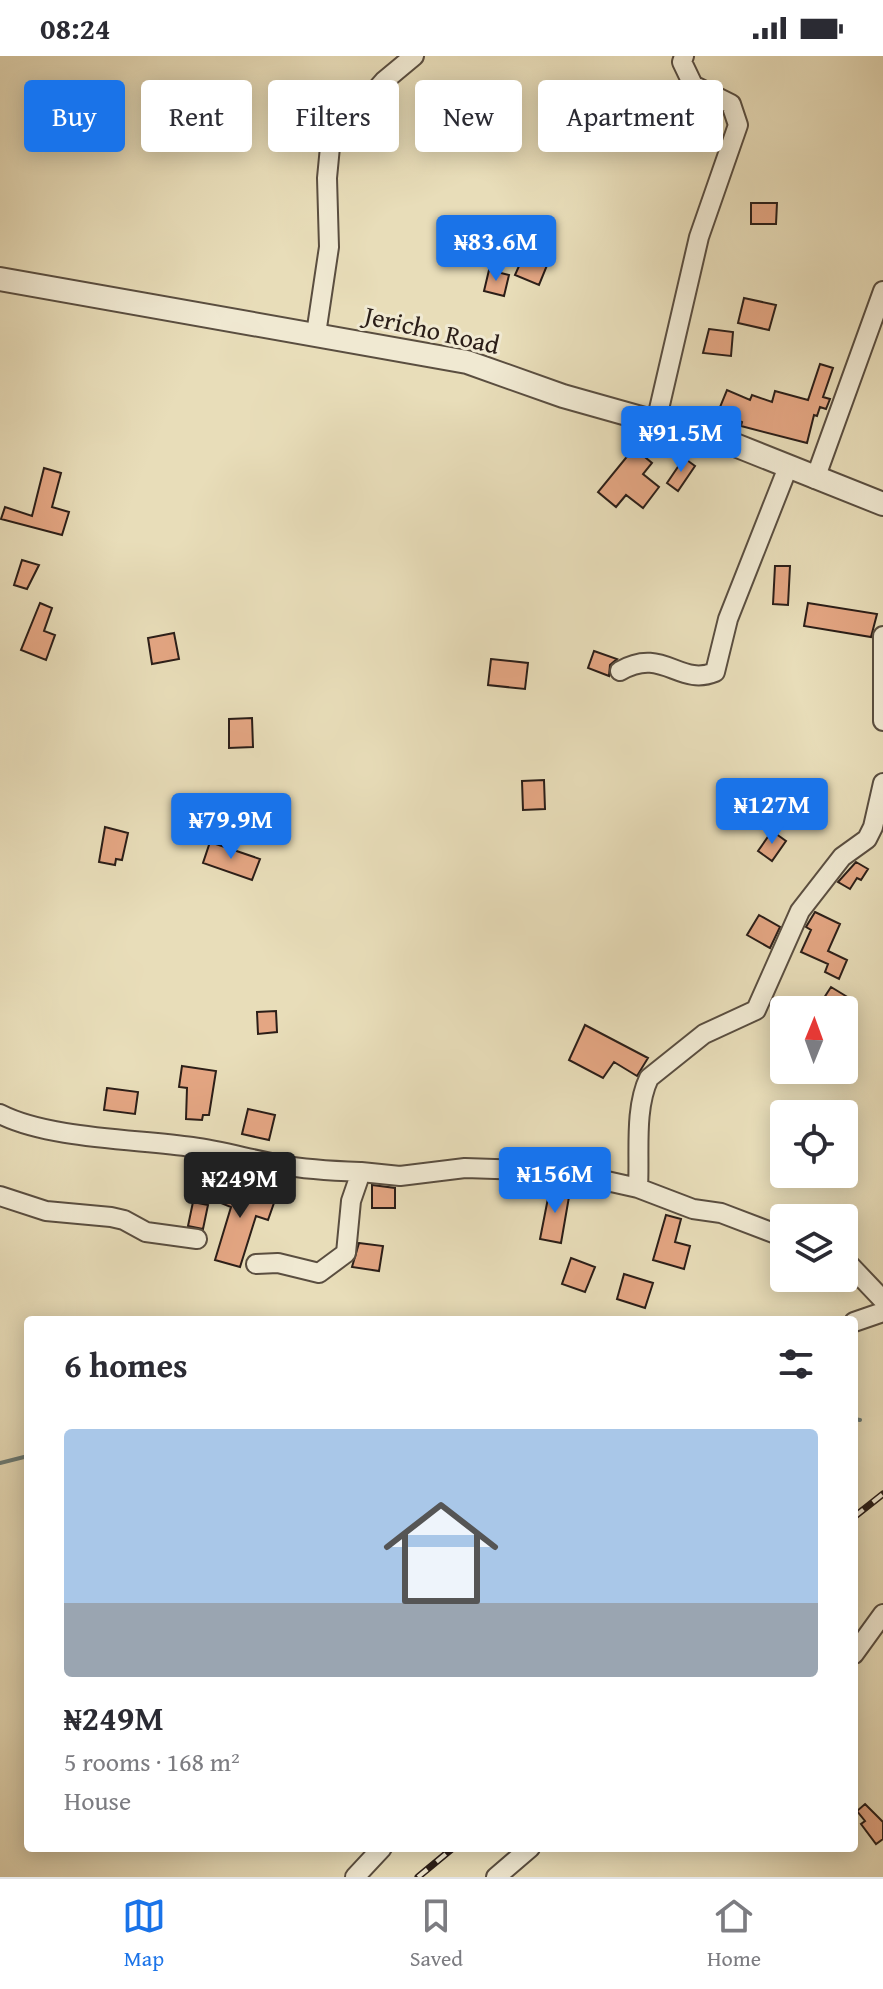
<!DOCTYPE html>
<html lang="en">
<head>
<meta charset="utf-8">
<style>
  body { margin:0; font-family:"Gentium Book Plus",serif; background:#f7f7f7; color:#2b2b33; height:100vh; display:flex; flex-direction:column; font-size:30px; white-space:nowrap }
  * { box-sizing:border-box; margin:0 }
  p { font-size:26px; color:#7c7c81 }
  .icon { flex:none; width:44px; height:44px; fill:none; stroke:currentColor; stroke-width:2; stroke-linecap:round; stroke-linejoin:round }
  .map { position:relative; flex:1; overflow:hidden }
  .sheet { position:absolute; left:24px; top:1260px; width:834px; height:536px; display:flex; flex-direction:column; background:#fff; border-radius:8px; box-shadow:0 4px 20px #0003 }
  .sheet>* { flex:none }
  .hud { position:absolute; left:24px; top:24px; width:836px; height:72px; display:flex; gap:16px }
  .needle { width:52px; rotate:1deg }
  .fabs { position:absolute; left:770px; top:940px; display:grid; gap:16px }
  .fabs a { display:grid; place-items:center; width:88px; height:88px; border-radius:8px; background:#fff; box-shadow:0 4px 20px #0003; font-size:40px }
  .price { position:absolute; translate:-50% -68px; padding:0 18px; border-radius:8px; background:#1a73e8; color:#fff; font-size:26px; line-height:52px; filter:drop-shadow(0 2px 4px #0008) }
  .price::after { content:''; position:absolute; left:50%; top:48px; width:24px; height:18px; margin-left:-12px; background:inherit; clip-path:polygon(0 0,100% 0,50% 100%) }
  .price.current { background:#222; color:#fff }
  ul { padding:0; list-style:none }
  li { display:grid; align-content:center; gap:16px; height:424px; padding:0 40px }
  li+li { border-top:2px solid #e1e1e2 }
  li span { display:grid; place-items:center; height:248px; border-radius:8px; color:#555 }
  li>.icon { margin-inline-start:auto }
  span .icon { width:144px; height:144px; fill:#fffc; stroke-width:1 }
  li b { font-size:34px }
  h2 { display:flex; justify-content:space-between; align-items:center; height:96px; padding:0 40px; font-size:34px }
  .pill { padding:0 28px; border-radius:8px; background:#fff; box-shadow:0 4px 20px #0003; font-size:28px; line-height:72px }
  .pill.current { background:#1a73e8; color:#fff }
  .status { display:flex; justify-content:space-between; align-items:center; height:56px; padding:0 40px; background:#fff; direction:ltr }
  .status svg { height:22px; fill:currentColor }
  .menu { display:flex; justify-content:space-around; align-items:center; height:112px; border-top:2px solid #e1e1e2; background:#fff; font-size:22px; color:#7c7c81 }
  .menu a { display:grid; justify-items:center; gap:4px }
  .menu .current { color:#1a73e8 }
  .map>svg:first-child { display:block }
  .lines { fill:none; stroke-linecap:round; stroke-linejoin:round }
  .stream { stroke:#6c7c76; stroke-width:4 }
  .building { fill:#e4a683; stroke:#2b1e18; stroke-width:2 }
  .minor-casing { stroke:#5a4e40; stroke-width:22 }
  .tertiary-casing { stroke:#5a4e40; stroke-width:26 }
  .minor { stroke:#f0e9d2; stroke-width:18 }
  .tertiary { stroke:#f0e9d2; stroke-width:22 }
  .rail-casing { stroke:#2b1e18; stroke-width:7 }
  .rail { stroke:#f0e9d2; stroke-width:4; stroke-dasharray:12; stroke-linecap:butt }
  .labels { text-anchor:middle; stroke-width:6; stroke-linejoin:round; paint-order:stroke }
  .street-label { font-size:26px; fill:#2b1e18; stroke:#f0e9d2 }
</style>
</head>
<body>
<div class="status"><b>08:24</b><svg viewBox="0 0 49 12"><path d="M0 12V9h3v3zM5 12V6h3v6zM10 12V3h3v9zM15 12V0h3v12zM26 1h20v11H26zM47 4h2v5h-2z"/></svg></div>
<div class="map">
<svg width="883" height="1821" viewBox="0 0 883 1821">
  <rect width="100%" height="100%" fill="#e8ddb9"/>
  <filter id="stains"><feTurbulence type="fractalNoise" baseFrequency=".0025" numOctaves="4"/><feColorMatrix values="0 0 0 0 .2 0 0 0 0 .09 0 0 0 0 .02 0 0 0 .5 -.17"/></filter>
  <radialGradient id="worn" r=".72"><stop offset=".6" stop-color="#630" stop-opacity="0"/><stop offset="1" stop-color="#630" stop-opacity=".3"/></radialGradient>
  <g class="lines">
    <path class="stream" d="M854,1363L860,1364
      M0,1407L28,1400"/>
  </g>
  <path class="building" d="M751,147H777L776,168H751Z
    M506,163L526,172L519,187L499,179Z
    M527,192L550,202L539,229L515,219Z
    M489,214L509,219L504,240L484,235Z
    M744,242L776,249L769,274L738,267Z
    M709,273L733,276L731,300L703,297Z
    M820,308L833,312L823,341L830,343L826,353L820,351L817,360L814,359L807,387L741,370L742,366L721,357L723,353L720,351L727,334L750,344L752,339L772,346L775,335L808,344Z
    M634,392L652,407L643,418L659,431L643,452L626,439L616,451L598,436Z
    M684,402L695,410L678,435L667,427Z
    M44,412L61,417L52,451L69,456L62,479L1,463L5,451L32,460Z
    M22,504L39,509L27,533L14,529Z
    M775,510H790L788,549L773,548Z
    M40,547L52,552L44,575L55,579L46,604L21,594Z
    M808,547L877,558L871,581L804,570Z
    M174,577L179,603L152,608L148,582Z
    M594,595L617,603L610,609L609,620L588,612Z
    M491,603L528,607L525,633L488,629Z
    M252,662L253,691L229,692V663Z
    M544,724L545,753L523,754L522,725Z
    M105,771L128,777L122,804L116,803L115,809L99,806Z
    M772,775L786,785L772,805L758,795Z
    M210,786L260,803L252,824L203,807Z
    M856,806L868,813L861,824L857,822L850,833L838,826Z
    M815,856L840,868L828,895L847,904L839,923L825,916L828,908L801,896L811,874L806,871Z
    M759,859L780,871L770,892L747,879Z
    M831,931L854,945L845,959L844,954H837L822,945Z
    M276,955L277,976L258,978L257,956Z
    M585,969L648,1002L637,1020L614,1006L603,1022L569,1004Z
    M182,1010L216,1015L209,1059H203L202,1064L186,1063L187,1032L179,1031Z
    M107,1032L138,1036L135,1058L104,1054Z
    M248,1053L275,1059L269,1084L242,1078Z
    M225,1124L275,1144L268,1164L256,1160L240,1211L215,1204L231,1151L216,1145Z
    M372,1129L395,1132V1152H372Z
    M550,1132L570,1135L561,1187L540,1183Z
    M193,1146L208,1149L203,1173L188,1170Z
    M666,1159L681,1163L675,1186L690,1190L684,1213L653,1204Z
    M359,1187L383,1190L379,1215L352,1211Z
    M571,1202L595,1211L585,1236L562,1228Z
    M624,1218L653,1227L645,1252L617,1243Z
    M865,1748L883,1766V1783L876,1788L861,1768L865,1765L857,1755Z"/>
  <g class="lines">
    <defs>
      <path id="minor" d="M316,278L329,191L327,122L332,70L335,65L355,58L384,25L414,0
        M656,366L699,181L738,69L731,48L693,29L682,6L684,0
        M815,423L883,235
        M883,580V665
        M620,615C663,590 679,631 715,616L728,563L788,411
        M0,1058C49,1083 137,1083 192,1091C223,1095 252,1104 282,1109C308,1114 335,1115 361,1116
        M638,1132C640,1098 634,1053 649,1022L704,978L756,954L800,855L842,801L867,783L873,771L883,727
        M0,1140L46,1155L111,1161L124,1164L146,1176L197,1183
        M844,1203L883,1244
        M256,1208L278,1207L319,1217L346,1197L351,1145L361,1116L400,1120L465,1112L562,1115L638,1132L693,1153L721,1157L784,1181
        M854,1266L883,1256
        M854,1598L883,1558
        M355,1821L382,1792
        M496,1821L530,1792"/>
      <path id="tertiary" d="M0,223L467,306L563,340L730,387L883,448"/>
    </defs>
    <use href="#minor" class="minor-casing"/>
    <use href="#tertiary" class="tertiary-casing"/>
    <use href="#minor" class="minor"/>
    <use href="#tertiary" class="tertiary"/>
    <defs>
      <path id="rail" d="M854,1461L883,1438
        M418,1821L453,1792"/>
    </defs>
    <use href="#rail" class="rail-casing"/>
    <use href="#rail" class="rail"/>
  </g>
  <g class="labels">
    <g class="street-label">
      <text transform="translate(432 274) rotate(13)" y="9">Jericho Road</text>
    </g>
  </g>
  <rect width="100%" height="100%" filter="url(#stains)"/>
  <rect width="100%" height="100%" fill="url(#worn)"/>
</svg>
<div class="fabs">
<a><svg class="needle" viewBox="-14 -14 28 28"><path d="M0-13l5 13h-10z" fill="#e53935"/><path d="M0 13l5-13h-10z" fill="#7c7c81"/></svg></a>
<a><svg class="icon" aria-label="locate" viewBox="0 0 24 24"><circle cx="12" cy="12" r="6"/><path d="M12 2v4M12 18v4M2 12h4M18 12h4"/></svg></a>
<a><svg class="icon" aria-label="layers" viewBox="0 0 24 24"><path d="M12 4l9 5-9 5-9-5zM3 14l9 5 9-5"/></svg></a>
</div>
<b class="price" style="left:496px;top:227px">₦83.6M</b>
<b class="price" style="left:681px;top:418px">₦91.5M</b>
<b class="price" style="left:772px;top:790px">₦127M</b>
<b class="price" style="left:231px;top:805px">₦79.9M</b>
<b class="price" style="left:555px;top:1159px">₦156M</b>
<b class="price current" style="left:240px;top:1164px">₦249M</b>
<div class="hud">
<a class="pill current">Buy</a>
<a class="pill">Rent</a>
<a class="pill">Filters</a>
<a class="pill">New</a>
<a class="pill">Apartment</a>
</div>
<section class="sheet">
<h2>6 homes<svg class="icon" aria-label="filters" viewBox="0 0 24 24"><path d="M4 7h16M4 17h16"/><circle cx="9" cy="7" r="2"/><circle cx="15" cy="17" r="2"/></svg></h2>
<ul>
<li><span style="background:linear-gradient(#a9c7e8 70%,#9aa5b1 0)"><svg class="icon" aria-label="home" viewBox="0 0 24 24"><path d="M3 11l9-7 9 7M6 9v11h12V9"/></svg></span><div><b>₦249M</b><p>5 rooms · 168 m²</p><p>House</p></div></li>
</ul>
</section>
</div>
<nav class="menu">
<a class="current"><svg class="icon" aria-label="map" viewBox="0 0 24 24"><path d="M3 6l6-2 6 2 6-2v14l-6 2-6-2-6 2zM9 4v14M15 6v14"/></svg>Map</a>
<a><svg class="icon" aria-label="saved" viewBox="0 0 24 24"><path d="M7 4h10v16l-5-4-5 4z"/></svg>Saved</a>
<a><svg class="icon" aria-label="home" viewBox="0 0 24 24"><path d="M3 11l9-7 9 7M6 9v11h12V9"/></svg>Home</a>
</nav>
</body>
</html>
